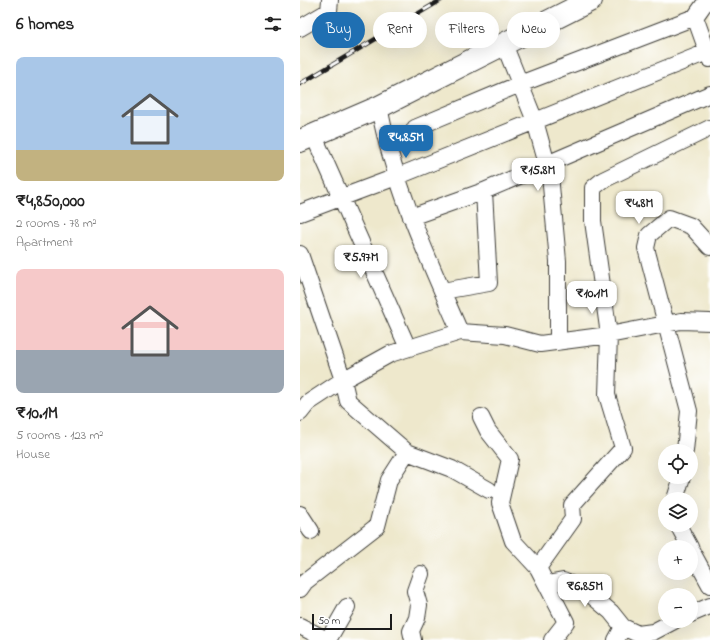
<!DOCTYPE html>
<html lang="en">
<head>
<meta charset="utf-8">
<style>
  body { margin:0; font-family:"Indie Flower",sans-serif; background:#f2f2f2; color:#222; height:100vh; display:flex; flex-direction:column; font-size:15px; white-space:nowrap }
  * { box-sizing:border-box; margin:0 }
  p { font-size:13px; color:#767676 }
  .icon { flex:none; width:22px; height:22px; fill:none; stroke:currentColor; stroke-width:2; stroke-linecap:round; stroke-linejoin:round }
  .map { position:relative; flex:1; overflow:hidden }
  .panel { display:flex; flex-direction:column; background:#fff; width:300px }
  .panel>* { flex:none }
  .guide { position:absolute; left:12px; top:12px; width:338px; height:36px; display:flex; gap:8px }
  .buttons { position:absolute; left:358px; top:444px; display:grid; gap:8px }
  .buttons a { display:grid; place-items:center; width:40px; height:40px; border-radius:50%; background:#fff; box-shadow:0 4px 16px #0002; font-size:20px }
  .scale { position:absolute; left:12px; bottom:10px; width:80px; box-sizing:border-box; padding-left:4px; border:2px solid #1c1c1c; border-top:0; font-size:11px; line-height:14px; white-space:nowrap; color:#1c1c1c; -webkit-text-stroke:3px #fff; paint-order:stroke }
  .price { position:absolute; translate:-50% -34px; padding:0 9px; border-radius:8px; background:#fff; color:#222; font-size:13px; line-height:26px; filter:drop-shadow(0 1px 2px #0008) }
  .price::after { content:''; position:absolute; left:50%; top:24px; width:12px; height:9px; margin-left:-6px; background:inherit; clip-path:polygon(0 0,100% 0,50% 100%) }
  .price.selected { background:#1f6fb2; color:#fff }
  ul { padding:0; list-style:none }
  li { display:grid; align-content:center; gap:8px; height:212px; padding:0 16px }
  li span { display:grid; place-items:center; height:124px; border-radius:8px; color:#555 }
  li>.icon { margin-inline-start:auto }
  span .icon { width:72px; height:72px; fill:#fffc; stroke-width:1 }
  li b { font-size:17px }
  h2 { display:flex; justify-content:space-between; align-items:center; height:48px; padding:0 16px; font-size:17px }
  .tag { padding:0 14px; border-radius:18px; background:#fff; box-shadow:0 4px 16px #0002; font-size:14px; line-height:36px }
  .tag.selected { background:#1f6fb2; color:#fff }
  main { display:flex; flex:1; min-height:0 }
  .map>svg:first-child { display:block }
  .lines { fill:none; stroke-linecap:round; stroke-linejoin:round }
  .minor-casing { stroke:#3c3b36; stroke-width:18 }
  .highway-casing { stroke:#3c3b36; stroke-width:24 }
  .minor { stroke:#fff; stroke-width:16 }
  .highway { stroke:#fff; stroke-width:22 }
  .rail-casing { stroke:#1c1c1c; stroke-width:4.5 }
  .rail { stroke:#fff; stroke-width:3; stroke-dasharray:9; stroke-linecap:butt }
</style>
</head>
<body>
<main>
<section class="panel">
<h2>6 homes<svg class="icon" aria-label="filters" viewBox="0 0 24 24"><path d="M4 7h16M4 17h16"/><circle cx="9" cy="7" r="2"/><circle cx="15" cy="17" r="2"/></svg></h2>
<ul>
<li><span style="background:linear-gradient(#a9c7e8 75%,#c2b280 0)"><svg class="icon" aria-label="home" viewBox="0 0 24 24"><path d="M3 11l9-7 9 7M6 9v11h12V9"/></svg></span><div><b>₹4,850,000</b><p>2 rooms · 78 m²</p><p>Apartment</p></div></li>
<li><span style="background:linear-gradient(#f6c9c9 65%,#9aa5b1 0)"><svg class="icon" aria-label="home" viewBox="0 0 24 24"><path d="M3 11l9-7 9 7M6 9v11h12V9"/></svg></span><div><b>₹10.1M</b><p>5 rooms · 123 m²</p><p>House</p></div></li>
</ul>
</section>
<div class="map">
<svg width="410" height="640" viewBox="0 0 410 640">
  <rect width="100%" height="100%" fill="#fff"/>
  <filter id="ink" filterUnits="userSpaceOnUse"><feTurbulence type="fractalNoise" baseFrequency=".025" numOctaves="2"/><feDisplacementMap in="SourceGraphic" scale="8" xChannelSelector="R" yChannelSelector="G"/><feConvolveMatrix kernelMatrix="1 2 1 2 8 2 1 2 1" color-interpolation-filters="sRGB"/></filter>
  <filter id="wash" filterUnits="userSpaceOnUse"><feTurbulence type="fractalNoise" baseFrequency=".012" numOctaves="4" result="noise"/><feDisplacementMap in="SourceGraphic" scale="16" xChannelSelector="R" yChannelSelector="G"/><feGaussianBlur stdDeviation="0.9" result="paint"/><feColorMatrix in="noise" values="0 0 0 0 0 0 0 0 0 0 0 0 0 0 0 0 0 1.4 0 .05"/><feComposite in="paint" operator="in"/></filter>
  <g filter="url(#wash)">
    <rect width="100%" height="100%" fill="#eee8cc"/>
  </g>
  <g filter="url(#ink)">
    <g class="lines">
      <defs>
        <path id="minor" d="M407,0L395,17L410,59
          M0,28L29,11L30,0
          M204,44L235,121L250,175L258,261V342
          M79,107C94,186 128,258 160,332
          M115,128L220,84L395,17
          M13,134L108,348
          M0,213L96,177L407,52
          M111,217L184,191L410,94
          M0,254L43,380L48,401L107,452L152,469L189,490
          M142,291L189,283L184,191
          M0,413L8,403L43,380L90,354L160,332L205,335L240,344L309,335L381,321L410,322
          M181,417L188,431L210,459L200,503L213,541L238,568L266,622L252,640
          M385,451L389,411L346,248L349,235L369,218L391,226L410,247
          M375,499L382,477
          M0,514L11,531
          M378,525L390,547
          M391,550L410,585
          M238,568L273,519L272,505L323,448L307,395L309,335L293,221V188L303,180L410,128
          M247,584L263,581L285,590L311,612L323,627L338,634L353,632L374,621
          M0,589L5,582L77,526L89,480L107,452
          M391,614L410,606
          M0,626L27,640
          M28,640L47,607
          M113,640L111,631L117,618L119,605L115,591L121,574
          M316,640L323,627"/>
        <path id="highway" d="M0,141L79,107L291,0"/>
      </defs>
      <use href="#minor" class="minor-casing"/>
      <use href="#highway" class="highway-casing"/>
      <use href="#minor" class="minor"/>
      <use href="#highway" class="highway"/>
      <defs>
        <path id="rail" d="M0,84L141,0"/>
      </defs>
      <use href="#rail" class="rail-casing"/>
      <use href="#rail" class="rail"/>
    </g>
  </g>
</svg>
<div class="buttons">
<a><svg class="icon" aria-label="locate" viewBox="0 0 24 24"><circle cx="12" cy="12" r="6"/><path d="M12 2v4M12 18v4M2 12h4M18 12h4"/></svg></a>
<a><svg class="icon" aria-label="layers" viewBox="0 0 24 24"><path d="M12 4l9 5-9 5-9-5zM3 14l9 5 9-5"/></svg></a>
<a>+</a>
<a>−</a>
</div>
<div class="scale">50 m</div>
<b class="price selected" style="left:106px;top:159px">₹4.85M</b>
<b class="price" style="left:238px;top:192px">₹15.8M</b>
<b class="price" style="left:339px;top:225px">₹4.8M</b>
<b class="price" style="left:61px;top:279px">₹5.97M</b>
<b class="price" style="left:292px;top:315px">₹10.1M</b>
<b class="price" style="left:285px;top:608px">₹6.85M</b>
<div class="guide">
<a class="tag selected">Buy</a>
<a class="tag">Rent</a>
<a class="tag">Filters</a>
<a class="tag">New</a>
</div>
</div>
</main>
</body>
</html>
